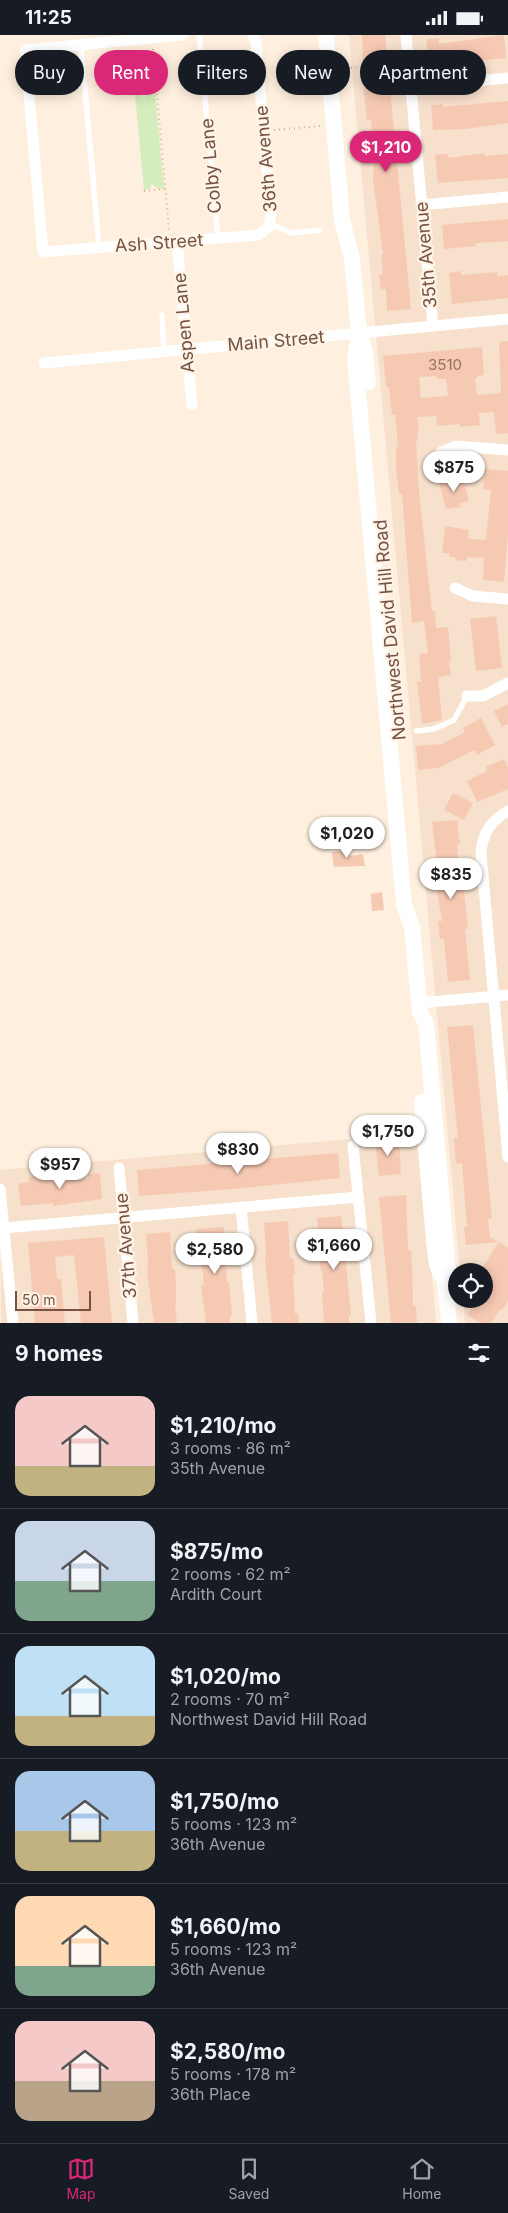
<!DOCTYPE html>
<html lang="en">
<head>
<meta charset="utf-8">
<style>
  body { margin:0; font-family:Inter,sans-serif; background:#20242c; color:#f1f3f6; height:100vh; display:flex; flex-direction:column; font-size:19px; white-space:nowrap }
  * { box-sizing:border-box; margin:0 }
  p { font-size:16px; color:#9ea1a6 }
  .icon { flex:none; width:28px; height:28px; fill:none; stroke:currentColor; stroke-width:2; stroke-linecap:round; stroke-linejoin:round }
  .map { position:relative; height:1288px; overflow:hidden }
  .drawer { display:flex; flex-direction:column; background:#171b24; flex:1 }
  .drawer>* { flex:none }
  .top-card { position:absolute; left:15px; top:15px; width:479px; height:45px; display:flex; gap:10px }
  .tools { position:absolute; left:448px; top:1228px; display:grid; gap:10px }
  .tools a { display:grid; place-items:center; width:45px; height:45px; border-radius:50%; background:#171b24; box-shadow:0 2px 12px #0003; font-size:25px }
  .scale { position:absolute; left:15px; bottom:12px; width:76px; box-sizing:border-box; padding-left:5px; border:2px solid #765244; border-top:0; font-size:14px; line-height:18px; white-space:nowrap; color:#765244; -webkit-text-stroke:4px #fff4e6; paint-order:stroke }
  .price { position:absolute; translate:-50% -42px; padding:0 11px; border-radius:18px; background:#fff; color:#222; font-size:16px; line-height:32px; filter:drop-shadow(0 1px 2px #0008) }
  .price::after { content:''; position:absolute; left:50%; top:30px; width:15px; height:11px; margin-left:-8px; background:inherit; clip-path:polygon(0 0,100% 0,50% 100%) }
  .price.on { background:#db2777; color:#fff }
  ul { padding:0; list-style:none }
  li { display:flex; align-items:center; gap:15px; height:125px; padding:0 15px }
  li+li { border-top:1px solid #363941 }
  li span { display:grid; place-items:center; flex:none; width:140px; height:100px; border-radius:15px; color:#555 }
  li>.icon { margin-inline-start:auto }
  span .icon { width:60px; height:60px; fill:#fffc; stroke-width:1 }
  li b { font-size:21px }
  h2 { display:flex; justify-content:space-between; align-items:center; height:60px; padding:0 15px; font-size:21px }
  .chip { padding:0 18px; border-radius:22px; background:#171b24; box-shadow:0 2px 12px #0003; font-size:18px; line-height:45px }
  .chip.on { background:#db2777; color:#fff }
  .status { display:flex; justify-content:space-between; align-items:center; height:35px; padding:0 25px; background:#171b24; direction:ltr }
  .status svg { height:14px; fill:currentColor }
  .dock { display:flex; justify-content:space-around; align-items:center; height:70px; border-top:1px solid #363941; background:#171b24; font-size:14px; color:#9ea1a6 }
  .dock a { display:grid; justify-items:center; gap:2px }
  .dock .on { color:#db2777 }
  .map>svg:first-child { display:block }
  .residential { fill:#f7e0cc }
  .green { fill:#d3edbc }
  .building { fill:#f6c9b3; fill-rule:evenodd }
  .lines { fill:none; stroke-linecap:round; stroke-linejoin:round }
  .path { stroke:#dbac96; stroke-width:2; stroke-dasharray:1 4; stroke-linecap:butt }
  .lane { stroke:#fff; stroke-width:5.5 }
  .street { stroke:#fff; stroke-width:11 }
  .secondary { stroke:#fff; stroke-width:16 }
  .labels { text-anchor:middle; stroke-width:4.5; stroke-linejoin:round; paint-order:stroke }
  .number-label { font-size:15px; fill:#967060 }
  .street-label { font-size:18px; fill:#765244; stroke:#fff4e6 }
</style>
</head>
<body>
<div class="status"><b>11:25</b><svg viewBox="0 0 49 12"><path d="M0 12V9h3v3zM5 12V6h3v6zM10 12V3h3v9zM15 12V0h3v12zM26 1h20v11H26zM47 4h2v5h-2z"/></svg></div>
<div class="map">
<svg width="508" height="1288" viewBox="0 0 508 1288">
  <rect width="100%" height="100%" fill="#feefde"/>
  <path class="residential" d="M349,0H508V1288H465L463,1264H484V1236H460Z
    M419,1098L436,1288H1L0,1135Z"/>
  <path class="green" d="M155,57L164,153L158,154L152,149L149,154L144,155L135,59H140L144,63L149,58Z"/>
  <path class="building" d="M362,0H385L411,274L387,276L386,254L381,255L379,240L383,239L381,219H383L373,144L374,126L371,85H367L364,57Z
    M504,0L506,23L429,30L426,4L439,3V9Z
    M508,66V88L465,94L433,95L431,70L443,69V72Z
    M485,118V121L508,119V143L438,148L435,120L448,119V123Z
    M508,184V206L476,208V211L444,214L442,190Z
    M461,236V240L497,237V241L508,240V263L452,269L449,238Z
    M508,306V398L496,399L494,377L479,378L480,390L460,392V389L437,391L436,381L417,382L419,396H417L418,405L416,406L419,457L432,576H435L436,593L448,592L451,626H449L451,640L438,642L442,685L422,689L417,647H421L419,619L428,618L424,586L412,588L402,459H399L396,435V412L398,411L395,380H392L389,352H386L383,321L482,312L484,340L477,341L478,343H475L477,360L501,358L499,307ZM436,341L437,344H446L448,361L421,363L419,342Z
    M485,434L508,436V498L504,547L483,545L484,523L467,522L466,526L456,525V523L449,521V518H442L445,491L469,495L468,504L486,505L491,455L483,454Z
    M463,442L469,466L460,468L461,472L446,474L439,446Z
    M496,581L502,633L476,636L470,584Z
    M508,669V689L502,692L494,676Z
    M481,683L495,710L477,720L475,715L438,733L418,735L416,711L442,709L465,697L463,693Z
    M504,724L508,732V754L477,767L467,746L487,736L486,732Z
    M453,758L473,768L464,785L444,775Z
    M457,785L460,809L457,810L461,856H464L467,884L468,894H465L470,945L448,947L444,904H440L438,886H442L434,837L438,836L432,787Z
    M349,815L350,821L363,819L365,831L334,832L332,817Z
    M382,857L384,875L372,876L371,859Z
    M473,990L492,1184H488L490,1202L498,1207L466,1210L464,1192H467L462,1128L456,1129L454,1103H458L447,992Z
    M399,1103L401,1139L379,1141L375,1105Z
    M338,1118L340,1143L233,1154L139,1161L137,1135Z
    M100,1138L102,1164L53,1171V1168L21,1171L18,1149L29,1147L28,1142L37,1141V1143L72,1140V1145L88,1144V1139Z
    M406,1160L408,1215H411L412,1231L413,1271H416L417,1287L391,1288L379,1162Z
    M341,1181L351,1280H349V1288H324L322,1258H324L322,1236H321L316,1202H319L317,1183Z
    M288,1186L290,1223H293L295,1239H293L295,1279L298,1278L299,1288H272L265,1226L266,1216L264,1188Z
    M224,1192L227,1248L229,1247L232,1281H230V1288H206L201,1250H204L202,1228H201L196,1194Z
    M170,1197L172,1234H175L176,1249V1268H175L177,1287L154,1288L147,1237L148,1226L146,1199Z
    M104,1202L112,1288H81L74,1220L55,1222L57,1244H61L65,1288H35L28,1208Z
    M499,1207L508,1213V1266L502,1275L500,1274L491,1288H480L467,1280L477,1264H484V1230Z"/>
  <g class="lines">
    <path class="path" d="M153,14L169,195
      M341,34L399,28
      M135,58L157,56
      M274,95L320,91
      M144,156L165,154"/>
    <path class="lane" d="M199,0L218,203
      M81,10L99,212
      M270,189L292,198L320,195
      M162,280L164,317
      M416,696L434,694L454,685L467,661"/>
    <path class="street" d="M183,0L25,15L43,217L258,200L269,192L271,178L256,8L253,0
      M406,0L433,291
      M411,52L508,43
      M421,170L508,162
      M177,207L192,370
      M44,328L508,284
      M441,417L456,411L508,415
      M455,553L473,561L508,564
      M467,661H483L508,648
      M508,776C491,785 482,799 481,819L508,1122
      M419,968L508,960
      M353,1111L371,1288
      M119,1133L133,1288
      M0,1154L13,1288
      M241,1172L252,1288
      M4,1193L358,1162"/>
    <path class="secondary" d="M326,0L342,185L352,224L359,298L365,317L368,348
      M359,298L355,324L404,869L412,892L420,978L426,988L448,1235L445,1247L449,1288
      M422,1067L434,1206L437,1230L442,1241"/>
  </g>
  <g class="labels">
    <g class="number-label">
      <text x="445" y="335">3510</text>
    </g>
    <g class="street-label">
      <text transform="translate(266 124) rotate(-95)" y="6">36th Avenue</text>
      <text transform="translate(211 131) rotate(-95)" y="6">Colby Lane</text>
      <text transform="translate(159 208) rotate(-4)" y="6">Ash Street</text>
      <text transform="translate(426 220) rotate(-95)" y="6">35th Avenue</text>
      <text transform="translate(184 288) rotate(-95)" y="6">Aspen Lane</text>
      <text transform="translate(276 306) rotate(-5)" y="6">Main Street</text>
      <text transform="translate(390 595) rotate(-95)" y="6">Northwest David Hill Road</text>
      <text transform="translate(126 1211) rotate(-95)" y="6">37th Avenue</text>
    </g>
  </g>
</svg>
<div class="tools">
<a><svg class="icon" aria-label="locate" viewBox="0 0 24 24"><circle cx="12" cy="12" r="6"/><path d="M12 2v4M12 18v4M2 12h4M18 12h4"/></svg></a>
</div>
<div class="scale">50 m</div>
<b class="price on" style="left:386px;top:138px">$1,210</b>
<b class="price" style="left:454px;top:458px">$875</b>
<b class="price" style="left:347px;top:824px">$1,020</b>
<b class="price" style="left:451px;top:865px">$835</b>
<b class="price" style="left:388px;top:1122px">$1,750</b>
<b class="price" style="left:238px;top:1140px">$830</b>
<b class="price" style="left:60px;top:1155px">$957</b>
<b class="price" style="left:334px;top:1236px">$1,660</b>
<b class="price" style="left:215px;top:1240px">$2,580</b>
<div class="top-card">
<a class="chip">Buy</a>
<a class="chip on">Rent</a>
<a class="chip">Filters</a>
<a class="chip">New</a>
<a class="chip">Apartment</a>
</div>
</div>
<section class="drawer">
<h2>9 homes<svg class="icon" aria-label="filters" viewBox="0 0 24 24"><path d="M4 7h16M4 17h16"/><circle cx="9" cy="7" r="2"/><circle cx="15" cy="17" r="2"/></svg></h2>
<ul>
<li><span style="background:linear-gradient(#f6c9c9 70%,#c2b280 0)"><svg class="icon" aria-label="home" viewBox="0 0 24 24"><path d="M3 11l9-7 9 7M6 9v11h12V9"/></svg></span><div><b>$1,210/mo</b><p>3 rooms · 86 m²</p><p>35th Avenue</p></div></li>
<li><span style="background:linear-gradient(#c9d6e8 60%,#7fa58c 0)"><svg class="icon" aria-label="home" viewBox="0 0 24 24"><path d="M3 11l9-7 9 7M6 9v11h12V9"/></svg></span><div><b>$875/mo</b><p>2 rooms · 62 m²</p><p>Ardith Court</p></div></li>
<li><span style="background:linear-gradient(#bfe0f5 70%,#c2b280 0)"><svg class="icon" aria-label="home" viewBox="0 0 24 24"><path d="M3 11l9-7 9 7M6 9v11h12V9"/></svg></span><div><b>$1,020/mo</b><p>2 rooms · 70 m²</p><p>Northwest David Hill Road</p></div></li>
<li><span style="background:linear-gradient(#a9c7e8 60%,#c2b280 0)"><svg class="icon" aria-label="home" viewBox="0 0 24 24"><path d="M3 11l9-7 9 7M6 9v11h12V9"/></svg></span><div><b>$1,750/mo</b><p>5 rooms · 123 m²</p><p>36th Avenue</p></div></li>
<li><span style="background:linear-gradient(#ffd9b3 70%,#7fa58c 0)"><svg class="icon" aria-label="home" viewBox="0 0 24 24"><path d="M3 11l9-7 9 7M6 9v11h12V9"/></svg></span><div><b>$1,660/mo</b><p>5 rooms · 123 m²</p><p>36th Avenue</p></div></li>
<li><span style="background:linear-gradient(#f6c9c9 60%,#b9a48a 0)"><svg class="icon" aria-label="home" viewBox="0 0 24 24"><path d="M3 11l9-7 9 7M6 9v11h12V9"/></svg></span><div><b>$2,580/mo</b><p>5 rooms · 178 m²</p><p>36th Place</p></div></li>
</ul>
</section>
<nav class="dock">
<a class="on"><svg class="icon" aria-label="map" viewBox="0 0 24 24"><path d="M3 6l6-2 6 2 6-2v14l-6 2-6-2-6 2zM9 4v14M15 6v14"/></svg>Map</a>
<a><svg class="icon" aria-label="saved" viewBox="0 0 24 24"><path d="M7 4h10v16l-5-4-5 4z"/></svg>Saved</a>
<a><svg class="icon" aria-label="home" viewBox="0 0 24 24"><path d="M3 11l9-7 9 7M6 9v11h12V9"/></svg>Home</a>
</nav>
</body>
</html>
